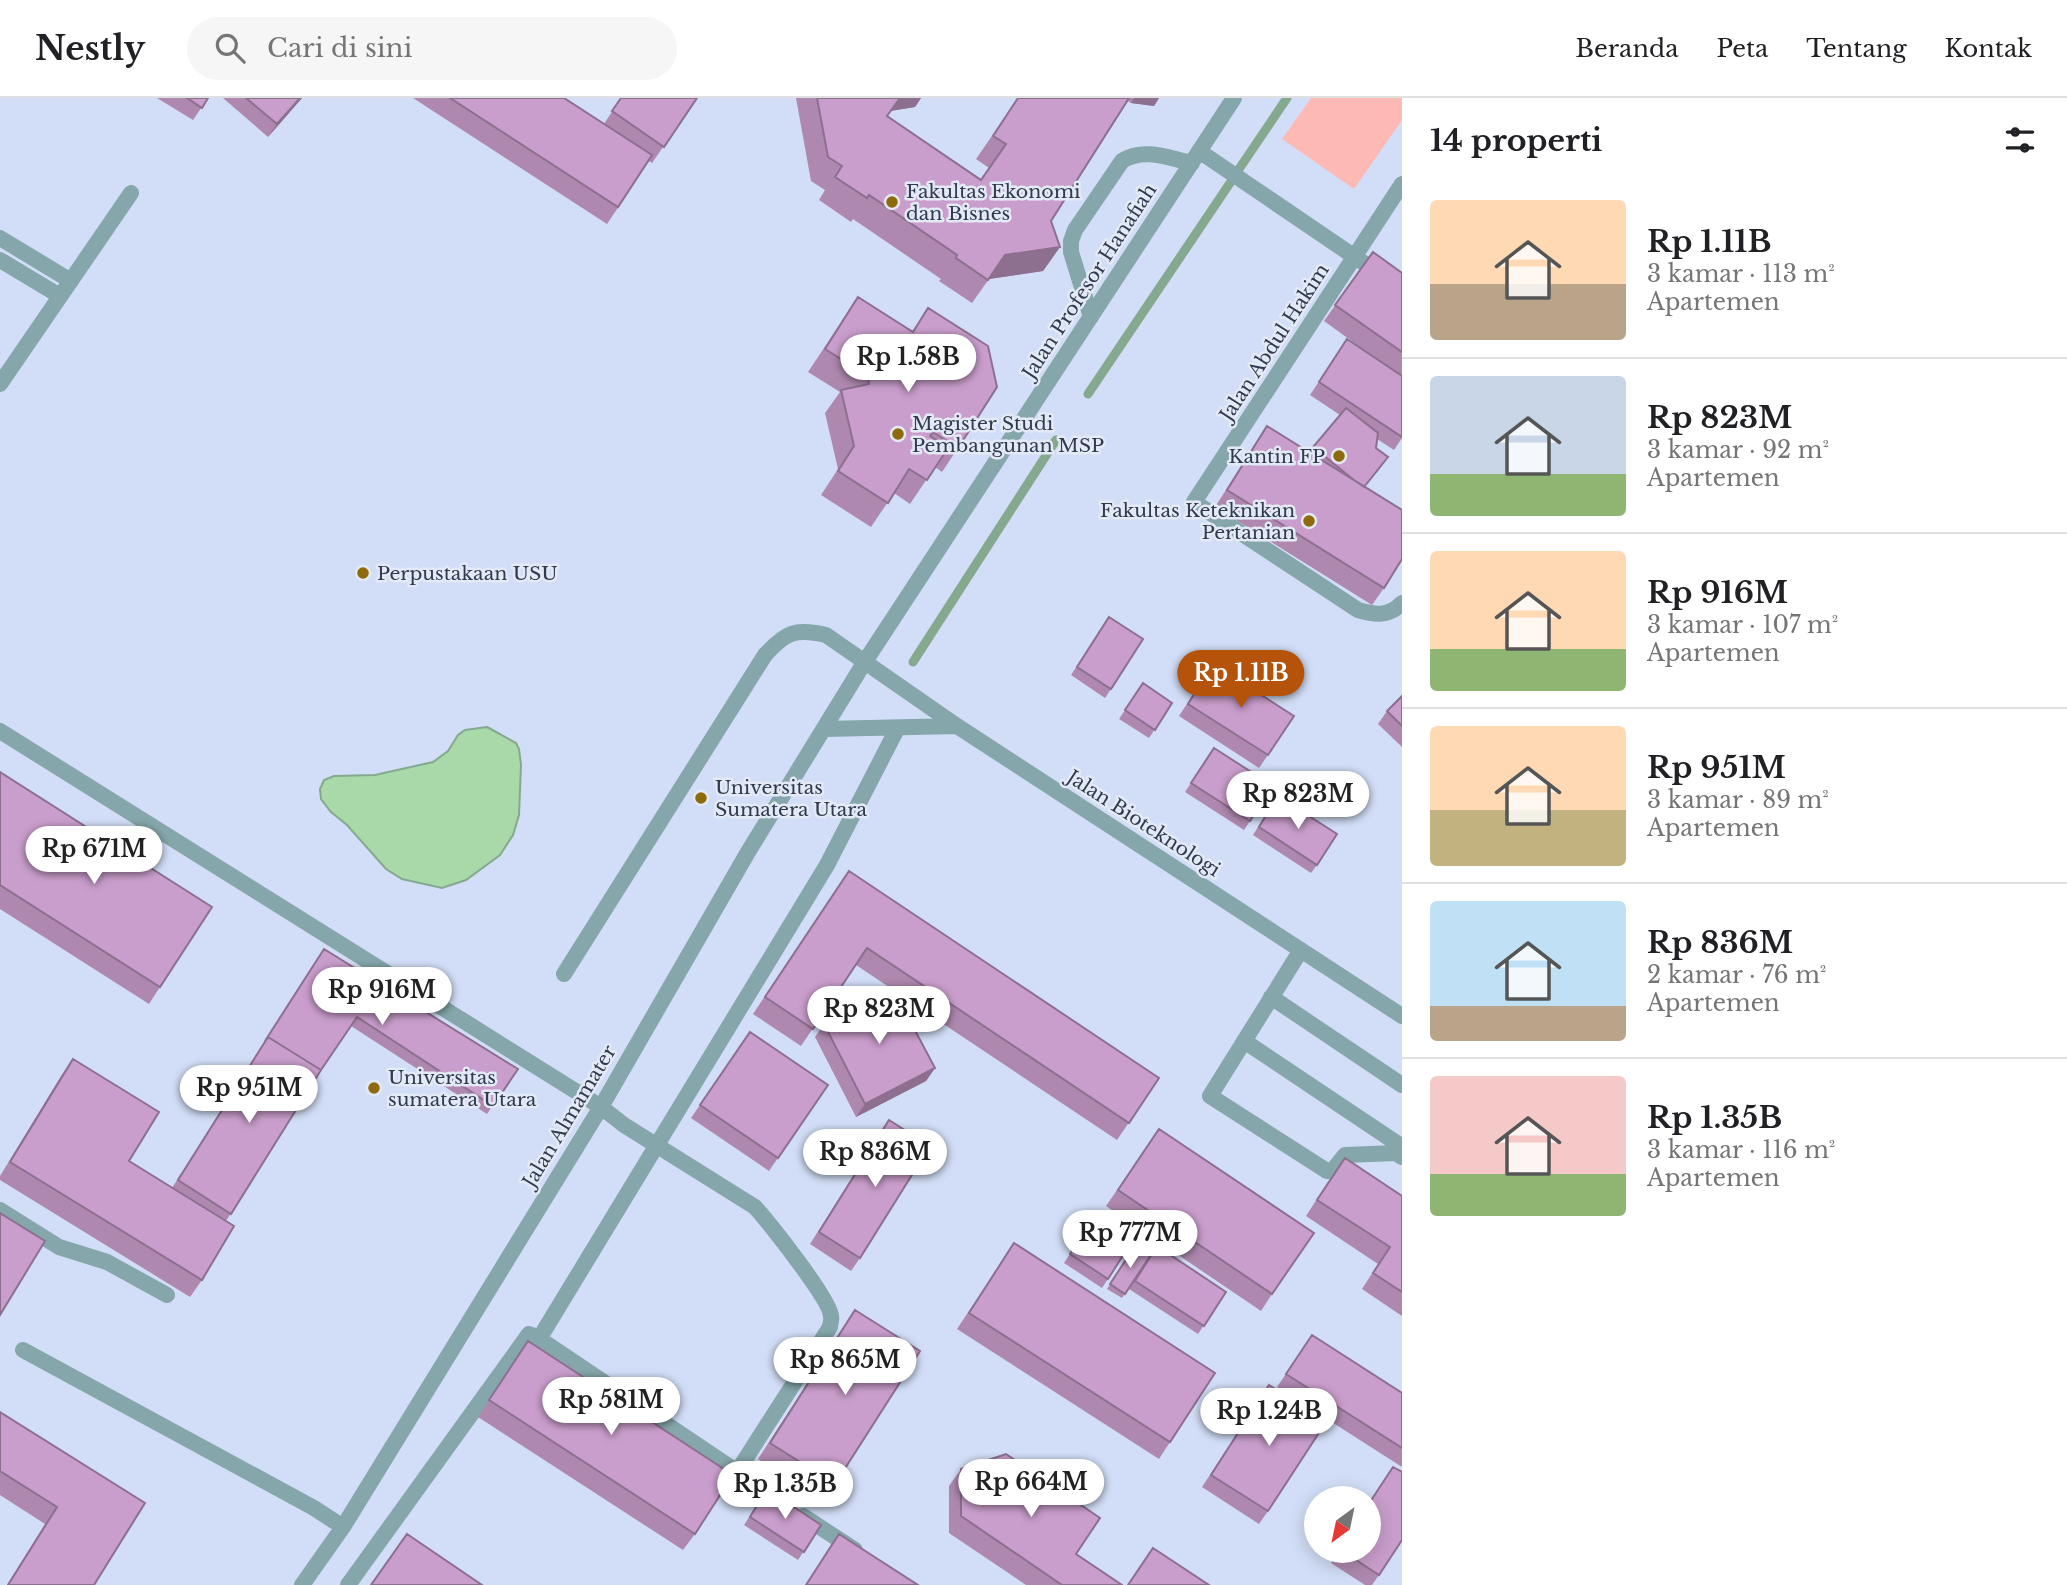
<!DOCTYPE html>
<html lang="id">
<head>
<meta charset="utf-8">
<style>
  body { margin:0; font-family:"Libre Baskerville",serif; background:#f6f6f6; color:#202124; height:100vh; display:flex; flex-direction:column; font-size:26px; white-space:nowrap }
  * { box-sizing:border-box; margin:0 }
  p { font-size:23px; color:#757577 }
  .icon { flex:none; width:38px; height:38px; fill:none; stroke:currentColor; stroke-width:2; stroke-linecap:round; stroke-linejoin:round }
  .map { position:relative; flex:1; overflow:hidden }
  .panel { display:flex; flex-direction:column; background:#fff; width:665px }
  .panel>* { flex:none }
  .needle { width:46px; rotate:213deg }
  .buttons { position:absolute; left:1304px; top:1388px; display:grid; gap:14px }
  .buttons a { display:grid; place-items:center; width:77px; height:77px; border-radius:50%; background:#fff; box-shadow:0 4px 18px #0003; font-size:35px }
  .price { position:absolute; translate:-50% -60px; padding:0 16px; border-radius:24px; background:#fff; color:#222; font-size:23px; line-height:46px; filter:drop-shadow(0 2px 4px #0008) }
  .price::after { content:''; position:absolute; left:50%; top:42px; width:21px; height:16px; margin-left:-10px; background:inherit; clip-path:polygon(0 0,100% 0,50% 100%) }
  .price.on { background:#b45309; color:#fff }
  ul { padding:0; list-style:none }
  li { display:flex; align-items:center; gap:21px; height:175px; padding:0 28px }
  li+li { border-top:2px solid #e0e0e0 }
  li span { display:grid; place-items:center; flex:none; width:196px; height:140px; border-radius:7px; color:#555 }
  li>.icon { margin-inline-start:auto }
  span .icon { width:84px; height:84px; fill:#fffc; stroke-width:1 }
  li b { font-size:30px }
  h2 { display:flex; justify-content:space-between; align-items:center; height:84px; padding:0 28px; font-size:30px }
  header { display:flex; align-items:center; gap:42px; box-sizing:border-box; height:98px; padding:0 35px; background:#fff; border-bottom:2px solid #e0e0e0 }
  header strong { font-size:33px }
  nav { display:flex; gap:38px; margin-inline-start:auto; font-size:24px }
  .search { width:490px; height:63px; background:#f6f6f6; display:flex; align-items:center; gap:18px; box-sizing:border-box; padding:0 24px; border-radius:38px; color:#757577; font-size:26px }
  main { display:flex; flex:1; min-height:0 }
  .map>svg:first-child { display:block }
  .built { fill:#d2def7; fill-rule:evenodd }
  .green { fill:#fdbab4 }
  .water { fill:#a9d8a9; stroke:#85a98e; stroke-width:2 }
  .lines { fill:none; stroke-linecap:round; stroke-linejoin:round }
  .stream { stroke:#85a98e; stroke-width:9 }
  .lane { stroke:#85a6aa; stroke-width:16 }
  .wall { fill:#ae88af }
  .shaded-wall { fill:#8d6f8f }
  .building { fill:#ca9ecc; stroke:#8d6f8f; stroke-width:2 }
  .poi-dot { fill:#8d6a0d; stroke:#e4eaf5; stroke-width:2.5 }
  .labels { text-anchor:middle; stroke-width:5; stroke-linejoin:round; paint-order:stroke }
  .poi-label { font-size:19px; fill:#303b50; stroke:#e4eaf5; text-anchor:start }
  .street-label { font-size:19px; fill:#303b50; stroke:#e4eaf5 }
</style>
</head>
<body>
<header>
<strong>Nestly</strong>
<div class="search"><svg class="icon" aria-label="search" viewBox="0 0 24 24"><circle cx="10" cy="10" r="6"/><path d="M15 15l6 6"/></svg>Cari di sini</div>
<nav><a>Beranda</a><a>Peta</a><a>Tentang</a><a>Kontak</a></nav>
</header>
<main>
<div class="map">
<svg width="1402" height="1487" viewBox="0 0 1402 1487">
  <rect width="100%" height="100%" fill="#e4eaf5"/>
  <path class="built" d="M0,0H1402V1487H0ZM1316,1400H1368V1452H1316Z"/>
  <path class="green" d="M1311,0H1402V22L1354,91L1282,41Z"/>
  <path class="water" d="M487,629L516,645L519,651L521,667L519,717L513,737L500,757L466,782L442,790L402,781L386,771L347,727L331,714L321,701L320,691L324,682L334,678L375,677L433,664L448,653L458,637L465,632Z"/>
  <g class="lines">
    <path class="stream" d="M1239,71L1287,0
      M1088,296L1230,85
      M913,564L1056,342"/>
    <path class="lane" d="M1199,53L1402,191
      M1402,86L1194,404L1358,512C1375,517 1389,519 1402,505
      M0,140L71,183
      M0,162L60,198
      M1091,219L1071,154V143L1075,132L1122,63C1143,49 1169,60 1192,65
      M0,286L131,95
      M824,631L957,628
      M0,633L601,1009L624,1027L755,1109C769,1125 830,1201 831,1218C832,1222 830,1226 830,1229L737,1374
      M1301,852L1210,998L1327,1073L1333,1072L1345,1057L1396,1055L1402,1059
      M564,876L765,557C786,534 795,530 826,537L957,628L1402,918
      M1271,899L1402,987
      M1244,943L1401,1048
      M0,1112L59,1149L107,1164L167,1197
      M539,1241L827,767L897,631
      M23,1252L314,1410L343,1429
      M803,1418L855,1452
      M302,1487L343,1429L601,1009L748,754L864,565L1234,0
      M348,1487L529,1236L535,1238L782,1404"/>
  </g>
  <path class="wall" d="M157,0H208L193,22Z
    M223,0H302L268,39Z
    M413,0H564L604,26L621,0H697L652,65L649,63L607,126Z
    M796,0H921L915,9L890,13L887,18L981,81L989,70L976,61L1018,0H1159L1154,8L1131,5L1128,3L1051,123L1060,149L1043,173L989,181L972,205L939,183L941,181L853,121L851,124L819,102L825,92L811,83Z
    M1373,154L1402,175V340L1394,352L1377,341L1376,350L1382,368L1365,389L1384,490L1372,507L1215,409L1267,328L1310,355L1340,317L1310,297L1347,241L1378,262L1324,223Z
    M858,199L912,234L928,210L958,350L942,374L935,369L910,406L894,395L871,429L821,397L838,371L825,315L840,294L808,274Z
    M1109,519L1111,591L1105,600L1071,577Z
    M1213,566L1268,657L1259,670L1179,618Z
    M1143,585L1172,605L1149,640L1119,621Z
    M1402,598V649L1378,626L1387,613Z
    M1214,650L1250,723L1244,732L1185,694Z
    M0,674L160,889L149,906L0,811Z
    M1272,706L1317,767L1311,775L1253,737Z
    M838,789L1159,980L1117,1042L894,893L935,970L926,983L856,1019L815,939L824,926L892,891L856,867L801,948L753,916Z
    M318,859L518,971L487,1016L351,928L321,972L226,1123L202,1182L190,1199L0,1082V1078L61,978L73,961L129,1063L172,1090Z
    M750,934L828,987L769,1073L691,1020Z
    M889,1022L860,1160L851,1173L810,1146Z
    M1159,1031L1272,1196L1261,1213L1106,1108Z
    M1333,1076L1402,1098V1218L1362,1191L1378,1166L1306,1118Z
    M1136,1137L1102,1190L1064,1165L1081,1139L1102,1153Z
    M1014,1145L1170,1344L1159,1361L957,1231Z
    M1135,1148L1150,1158L1122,1200L1107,1191Z
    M1157,1148L1226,1194L1198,1236L1129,1191Z
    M855,1212L835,1386L823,1403L758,1361Z
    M1312,1237L1402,1295V1369L1277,1289Z
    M528,1243L695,1436L683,1452L478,1319Z
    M1269,1287L1268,1413L1259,1426L1202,1389Z
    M0,1314L145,1405L94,1487H7L45,1426L0,1397Z
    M1393,1369L1379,1477L1372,1487H1365L1331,1465L1339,1452H1368V1406Z
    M961,1371L1076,1456L1122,1487H1026L949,1435V1388Z
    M767,1391L821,1427L798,1462L744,1427Z"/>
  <path class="shaded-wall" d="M300,0H302L268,39L277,26Z
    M899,0H921L915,9L890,13Z
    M1134,0H1159L1154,8L1131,5Z
    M1060,149L1043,173L989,181L1005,157Z
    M935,970L926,983L856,1019L865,1006Z"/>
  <path class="building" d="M187,0H208L202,10Z
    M246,0H300L277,26Z
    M450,0H564L652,57L618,109Z
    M621,0H697L664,49L612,13Z
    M817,0H900L887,18L981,82L1006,46L993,38L1018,0H1129L1051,123L1060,149L1005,157L988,182L956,160L957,157L869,97L867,100L835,79L842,68L828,59Z
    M1373,154L1402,175V254L1335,207Z
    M858,199L913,234L928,210L988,248L997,289L958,350L933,334L930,338L948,350L927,382L909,371L888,405L838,373L854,348L841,292L869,286L868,278L825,251Z
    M1347,241L1402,278V339L1319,284Z
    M1346,310L1378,335L1376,350L1388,359L1364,389L1354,382L1313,349Z
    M1267,328L1402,412V461L1384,490L1227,392Z
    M1109,519L1143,541L1111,591L1077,569Z
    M1213,566L1294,618L1268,657L1188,606Z
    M1143,585L1172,605L1155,632L1125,612Z
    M1402,598V628L1387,613Z
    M1214,650L1273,688L1250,723L1191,685Z
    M0,674L212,809L160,889L0,787Z
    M1278,698L1337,736L1317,767L1259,729Z
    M849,773L1159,980L1129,1025L867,850L813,931L765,899Z
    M324,851L518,971L493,1008L357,919L321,972L268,939L265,943Z
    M893,891L935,970L865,1006L824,926Z
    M750,934L828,987L778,1060L700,1007Z
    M268,939L321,972L231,1116L178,1082Z
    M73,961L159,1014L129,1063L234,1128L202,1182L10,1064Z
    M889,1022L930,1048L860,1160L819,1134Z
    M1159,1031L1314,1135L1272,1196L1118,1092Z
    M1345,1060L1402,1098V1194L1373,1175L1390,1149L1317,1102Z
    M0,1115L45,1143L0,1217Z
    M1120,1127L1136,1137L1108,1181L1070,1156L1081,1139L1102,1153Z
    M1014,1145L1215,1275L1170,1344L969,1215Z
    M1135,1148L1150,1158L1125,1196L1110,1186Z
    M1157,1148L1226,1194L1204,1228L1135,1183Z
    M855,1212L920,1253L835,1386L770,1345Z
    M1312,1237L1402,1295V1350L1286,1276Z
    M528,1243L733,1377L695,1436L489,1302Z
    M1269,1287L1326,1324L1268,1413L1211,1377Z
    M0,1314L145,1405L94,1487H8L57,1409L0,1373Z
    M1006,1356L1100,1420L1076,1456L1122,1487H1062L961,1418V1371Z
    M1393,1369L1402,1374V1442L1379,1477L1341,1452H1368V1407Z
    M767,1391L821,1427L804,1454L750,1419Z
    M407,1436L482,1487H371Z
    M839,1436L918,1487H806Z
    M1153,1450L1209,1487H1128Z"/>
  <g class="poi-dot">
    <circle cx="892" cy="104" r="7"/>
    <circle cx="898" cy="336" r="7"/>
    <circle cx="1339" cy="358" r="7"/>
    <circle cx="1309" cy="423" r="7"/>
    <circle cx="363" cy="475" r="7"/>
    <circle cx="701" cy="700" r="7"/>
    <circle cx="374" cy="990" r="7"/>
  </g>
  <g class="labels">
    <g class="poi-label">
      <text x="906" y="100">Fakultas Ekonomi<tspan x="906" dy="22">dan Bisnes</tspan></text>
      <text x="912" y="332">Magister Studi<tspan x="912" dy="22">Pembangunan MSP</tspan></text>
      <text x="1325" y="365" text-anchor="end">Kantin FP</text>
      <text x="1295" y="419" text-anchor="end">Fakultas Keteknikan<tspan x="1295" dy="22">Pertanian</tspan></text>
      <text x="377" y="482">Perpustakaan USU</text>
      <text x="715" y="696">Universitas<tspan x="715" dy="22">Sumatera Utara</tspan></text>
      <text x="388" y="986">Universitas<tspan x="388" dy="22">sumatera Utara</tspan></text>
    </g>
    <g class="street-label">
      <text transform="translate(1089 183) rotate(-57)" y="7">Jalan Profesor Hanafiah</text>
      <text transform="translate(1274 244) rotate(-57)" y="7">Jalan Abdul Hakim</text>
      <text transform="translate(1144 725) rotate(33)" y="7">Jalan Bioteknologi</text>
      <text transform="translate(569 1018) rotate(-59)" y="7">Jalan Almamater</text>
    </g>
  </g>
</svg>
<div class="buttons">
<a><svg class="needle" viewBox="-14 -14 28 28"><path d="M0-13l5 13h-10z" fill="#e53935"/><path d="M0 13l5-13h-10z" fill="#757577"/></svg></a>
</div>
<b class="price" style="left:908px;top:296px">Rp 1.58B</b>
<b class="price on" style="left:1241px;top:612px">Rp 1.11B</b>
<b class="price" style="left:1298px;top:733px">Rp 823M</b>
<b class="price" style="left:94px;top:788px">Rp 671M</b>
<b class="price" style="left:382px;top:929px">Rp 916M</b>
<b class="price" style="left:879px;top:948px">Rp 823M</b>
<b class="price" style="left:249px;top:1027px">Rp 951M</b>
<b class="price" style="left:875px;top:1091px">Rp 836M</b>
<b class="price" style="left:1130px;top:1172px">Rp 777M</b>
<b class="price" style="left:845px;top:1299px">Rp 865M</b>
<b class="price" style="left:611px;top:1339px">Rp 581M</b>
<b class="price" style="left:1269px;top:1350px">Rp 1.24B</b>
<b class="price" style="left:1031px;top:1421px">Rp 664M</b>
<b class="price" style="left:785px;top:1423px">Rp 1.35B</b>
</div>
<section class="panel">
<h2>14 properti<svg class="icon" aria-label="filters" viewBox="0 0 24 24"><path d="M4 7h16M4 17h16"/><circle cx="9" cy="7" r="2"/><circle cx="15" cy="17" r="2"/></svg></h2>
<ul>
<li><span style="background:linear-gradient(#ffd9b3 60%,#b9a48a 0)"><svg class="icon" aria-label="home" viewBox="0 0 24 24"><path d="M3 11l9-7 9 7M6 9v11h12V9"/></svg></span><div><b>Rp 1.11B</b><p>3 kamar · 113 m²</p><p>Apartemen</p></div></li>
<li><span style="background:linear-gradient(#c9d6e8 70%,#8fb573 0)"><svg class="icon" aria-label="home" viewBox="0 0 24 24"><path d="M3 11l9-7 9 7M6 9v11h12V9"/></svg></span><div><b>Rp 823M</b><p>3 kamar · 92 m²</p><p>Apartemen</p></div></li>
<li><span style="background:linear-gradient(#ffd9b3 70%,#8fb573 0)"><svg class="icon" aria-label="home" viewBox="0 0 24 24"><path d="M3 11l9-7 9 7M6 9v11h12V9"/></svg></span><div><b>Rp 916M</b><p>3 kamar · 107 m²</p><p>Apartemen</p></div></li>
<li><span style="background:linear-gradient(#ffd9b3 60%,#c2b280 0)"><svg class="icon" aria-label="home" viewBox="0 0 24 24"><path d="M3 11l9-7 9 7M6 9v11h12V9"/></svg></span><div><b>Rp 951M</b><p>3 kamar · 89 m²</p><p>Apartemen</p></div></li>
<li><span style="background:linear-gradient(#bfe0f5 75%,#b9a48a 0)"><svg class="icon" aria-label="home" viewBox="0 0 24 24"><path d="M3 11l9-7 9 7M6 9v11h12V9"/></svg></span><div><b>Rp 836M</b><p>2 kamar · 76 m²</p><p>Apartemen</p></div></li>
<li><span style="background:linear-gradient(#f6c9c9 70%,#8fb573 0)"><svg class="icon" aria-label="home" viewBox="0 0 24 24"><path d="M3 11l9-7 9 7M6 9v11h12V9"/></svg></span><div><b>Rp 1.35B</b><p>3 kamar · 116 m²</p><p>Apartemen</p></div></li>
</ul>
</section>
</main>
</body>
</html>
